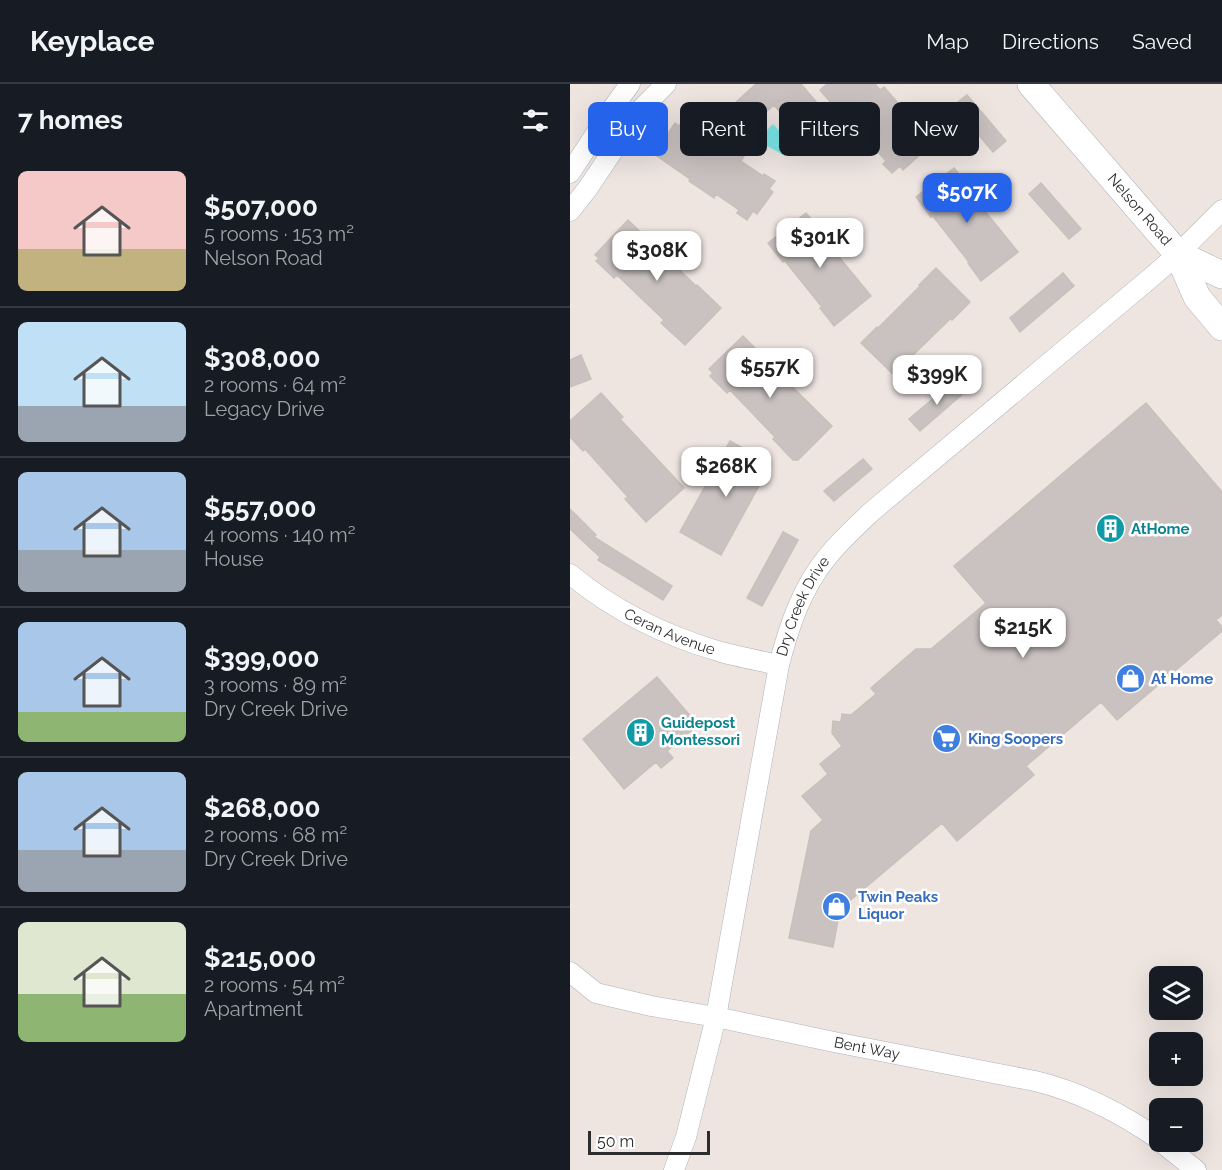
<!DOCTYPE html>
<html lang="en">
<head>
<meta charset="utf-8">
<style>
  body { margin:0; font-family:Raleway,sans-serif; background:#242831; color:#f1f3f6; height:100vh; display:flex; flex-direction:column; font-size:22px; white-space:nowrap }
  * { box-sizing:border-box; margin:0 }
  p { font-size:20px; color:#9ea1a6 }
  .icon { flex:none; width:33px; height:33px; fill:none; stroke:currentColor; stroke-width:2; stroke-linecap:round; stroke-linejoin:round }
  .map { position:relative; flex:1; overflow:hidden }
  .drawer { display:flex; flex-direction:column; background:#171b24; width:570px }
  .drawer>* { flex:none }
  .hud { position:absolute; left:18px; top:18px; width:543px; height:54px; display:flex; gap:12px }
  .controls { position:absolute; left:579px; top:882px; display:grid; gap:12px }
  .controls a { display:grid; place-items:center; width:54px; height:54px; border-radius:9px; background:#171b24; box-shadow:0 6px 24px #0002; font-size:30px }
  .scale { position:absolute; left:18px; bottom:15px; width:122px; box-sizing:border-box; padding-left:6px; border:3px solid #2d2d2d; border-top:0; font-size:16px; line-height:21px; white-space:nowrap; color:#2d2d2d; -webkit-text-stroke:4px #fff; paint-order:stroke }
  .price { position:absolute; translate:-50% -51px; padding:0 14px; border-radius:12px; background:#fff; color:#222; font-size:20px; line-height:39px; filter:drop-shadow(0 2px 3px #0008) }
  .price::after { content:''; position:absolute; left:50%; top:36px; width:18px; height:14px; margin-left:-9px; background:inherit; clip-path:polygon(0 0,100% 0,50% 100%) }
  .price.current { background:#2563eb; color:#fff }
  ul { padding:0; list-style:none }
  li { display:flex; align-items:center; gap:18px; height:150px; padding:0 18px }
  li+li { border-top:2px solid #363941 }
  li span { display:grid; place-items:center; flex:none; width:168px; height:120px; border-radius:9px; color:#555 }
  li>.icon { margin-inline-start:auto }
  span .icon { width:72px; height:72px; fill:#fffc; stroke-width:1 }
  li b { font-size:26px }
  h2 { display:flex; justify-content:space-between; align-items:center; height:72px; padding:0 18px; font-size:26px }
  .tag { padding:0 21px; border-radius:9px; background:#171b24; box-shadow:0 6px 24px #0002; font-size:21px; line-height:54px }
  .tag.current { background:#2563eb; color:#fff }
  header { display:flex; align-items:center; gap:36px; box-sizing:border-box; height:84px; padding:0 30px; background:#171b24; border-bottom:2px solid #363941 }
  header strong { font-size:28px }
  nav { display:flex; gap:33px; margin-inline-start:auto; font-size:21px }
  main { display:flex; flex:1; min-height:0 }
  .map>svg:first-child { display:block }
  .water { fill:#7ae8e9 }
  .building { fill:#c9c2c0; stroke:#c9c0ba; stroke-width:1.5 }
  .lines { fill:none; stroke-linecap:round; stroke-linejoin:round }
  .street-casing { stroke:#adb2b8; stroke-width:21 }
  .secondary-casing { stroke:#adb2b8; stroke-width:28 }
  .street { stroke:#fff; stroke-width:20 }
  .secondary { stroke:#fff; stroke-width:27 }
  .labels { text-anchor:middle; stroke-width:5; stroke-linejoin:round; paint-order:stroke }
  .street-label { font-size:15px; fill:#2d2d2d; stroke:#fff }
  .culture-label { font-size:15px; font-weight:bold; fill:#0d838f; stroke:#fff; text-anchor:start }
  .shop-label { font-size:15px; font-weight:bold; fill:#366cbe; stroke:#fff; text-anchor:start }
</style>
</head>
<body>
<header>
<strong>Keyplace</strong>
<nav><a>Map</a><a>Directions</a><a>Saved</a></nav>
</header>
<main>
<section class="drawer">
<h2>7 homes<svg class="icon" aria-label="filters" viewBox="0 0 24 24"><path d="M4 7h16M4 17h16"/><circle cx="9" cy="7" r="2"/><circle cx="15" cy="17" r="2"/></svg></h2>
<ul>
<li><span style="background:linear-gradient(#f6c9c9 65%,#c2b280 0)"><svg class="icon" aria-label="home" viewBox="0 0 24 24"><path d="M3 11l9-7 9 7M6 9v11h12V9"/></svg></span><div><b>$507,000</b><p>5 rooms · 153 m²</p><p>Nelson Road</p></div></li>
<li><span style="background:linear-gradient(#bfe0f5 70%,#9aa5b1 0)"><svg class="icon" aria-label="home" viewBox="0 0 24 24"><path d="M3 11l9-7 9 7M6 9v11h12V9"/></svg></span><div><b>$308,000</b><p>2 rooms · 64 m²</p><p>Legacy Drive</p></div></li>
<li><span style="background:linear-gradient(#a9c7e8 65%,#9aa5b1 0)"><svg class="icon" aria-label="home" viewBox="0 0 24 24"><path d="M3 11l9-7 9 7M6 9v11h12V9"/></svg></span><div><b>$557,000</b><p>4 rooms · 140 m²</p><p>House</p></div></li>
<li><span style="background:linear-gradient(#a9c7e8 75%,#8fb573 0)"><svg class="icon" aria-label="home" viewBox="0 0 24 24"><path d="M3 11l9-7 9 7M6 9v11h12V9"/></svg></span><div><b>$399,000</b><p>3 rooms · 89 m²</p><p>Dry Creek Drive</p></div></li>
<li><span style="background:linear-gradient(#a9c7e8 65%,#9aa5b1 0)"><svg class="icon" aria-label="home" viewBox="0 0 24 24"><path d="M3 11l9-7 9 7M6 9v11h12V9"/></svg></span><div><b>$268,000</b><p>2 rooms · 68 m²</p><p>Dry Creek Drive</p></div></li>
<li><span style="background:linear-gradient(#dfe7d0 60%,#8fb573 0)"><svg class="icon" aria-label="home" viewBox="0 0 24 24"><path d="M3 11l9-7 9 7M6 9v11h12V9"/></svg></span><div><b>$215,000</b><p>2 rooms · 54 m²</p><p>Apartment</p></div></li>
</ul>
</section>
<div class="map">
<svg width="652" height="1086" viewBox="0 0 652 1086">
  <rect width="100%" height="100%" fill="#eee5e1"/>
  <path class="water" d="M203,40L222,60L215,72L190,58L198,45Z"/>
  <path class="building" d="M186,0H231L247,19L221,41L204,21L189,34L185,30L178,36L164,20Z
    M257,0H305L310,6L314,3L334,26L330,30L348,50L349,49L358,58L351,64L353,68L333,86L330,82L322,89L313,80L316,77L298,57L295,59L275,37L276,36L250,6Z
    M397,11L436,57L423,68L384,21Z
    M115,33L126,41L124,43L147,58L149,54L174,72L171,77L193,92L194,90L205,97L199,105L203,108L187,130L183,127L177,136L167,129L169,126L146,110L144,114L119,97L120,95L87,72L94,63L90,61L105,39L109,42Z
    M384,84L400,104L397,105L448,168L411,197L398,179L399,178L362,131L361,133L346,113Z
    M471,99L511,145L499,155L459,110Z
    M236,129L252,148L250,150L301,212L264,242L250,224L252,223L215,177L213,178L198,159Z
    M58,136L126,202L127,201L151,224L115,261L91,239L94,236L47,191L44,194L26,177L29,174L25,171Z
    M366,184L400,218L382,236L381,234L340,274L341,275L325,292L291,259L307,243L308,244L350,202L349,201Z
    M493,189L504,202L450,248L440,234Z
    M173,252L196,275L195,276L262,342L228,376H223L203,355L205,353L160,306L157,309L140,292L143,289L139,285Z
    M11,271L21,295L0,303V276Z
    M385,296L395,308L350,347L339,335Z
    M31,309L53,333L50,335L114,404L76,438L55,415L58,413L15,365L13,367L0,353V337Z
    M576,319L652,408V531L646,536L652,543V547L547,636L531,618L456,682L464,691L387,757L372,739L270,825L263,863L219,854L241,747L253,736L232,712L258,690L250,680L272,662L262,649L263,637L271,638L272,630L281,631L306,610L301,604L346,565H361L416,519L384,482Z
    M160,357L201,380L151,471L110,448Z
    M293,375L302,385L264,417L254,407Z
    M0,425L26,451L24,453L102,502L93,516L28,476L30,473L0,445Z
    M213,448L228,456L192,522L177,514Z
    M87,593L128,641L97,667L103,674L91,684L86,678L54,705L13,655Z"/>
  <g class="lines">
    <defs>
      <g id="street">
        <path d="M0,89L42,25L60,0"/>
        <path d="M0,127L18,104L71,25L96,0"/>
        <path id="s1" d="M0,490C44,527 96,552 151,568C170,573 190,577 209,581"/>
        <path id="s2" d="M0,888L26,909L81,922L146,933L264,958L465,997C511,1008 551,1029 590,1056"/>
        <path d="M591,1058L626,1086"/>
        <path id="s3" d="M104,1086L116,1053L146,933L209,581C219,542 232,503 258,472C271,456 286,443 300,429L584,191L608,170L652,126"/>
      </g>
      <g id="secondary">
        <path id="s4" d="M461,0L608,170L627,213L652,243"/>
        <path d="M608,170L652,191"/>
      </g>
    </defs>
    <use href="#street" class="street-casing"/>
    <use href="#secondary" class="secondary-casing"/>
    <use href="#street" class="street"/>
    <use href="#secondary" class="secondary"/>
  </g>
  <defs>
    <symbol id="building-disc" viewBox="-11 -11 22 22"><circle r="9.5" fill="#0f9aa8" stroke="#fff"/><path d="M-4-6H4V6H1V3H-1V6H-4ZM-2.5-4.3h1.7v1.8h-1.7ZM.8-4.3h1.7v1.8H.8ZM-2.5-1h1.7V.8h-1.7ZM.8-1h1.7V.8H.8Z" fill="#fff"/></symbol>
    <symbol id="shop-disc" viewBox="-11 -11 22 22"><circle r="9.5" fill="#3f7fe0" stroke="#fff"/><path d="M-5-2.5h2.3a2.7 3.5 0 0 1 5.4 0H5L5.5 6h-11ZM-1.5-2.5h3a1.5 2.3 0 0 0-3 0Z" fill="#fff"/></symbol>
    <symbol id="supermarket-disc" viewBox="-11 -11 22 22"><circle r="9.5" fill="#3f7fe0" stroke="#fff"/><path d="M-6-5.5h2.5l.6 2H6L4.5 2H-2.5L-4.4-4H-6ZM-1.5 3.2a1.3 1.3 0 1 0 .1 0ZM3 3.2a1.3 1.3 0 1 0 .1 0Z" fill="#fff"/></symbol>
  </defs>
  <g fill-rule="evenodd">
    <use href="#building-disc" x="524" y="428" width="33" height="33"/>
    <use href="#shop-disc" x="544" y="578" width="33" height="33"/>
    <use href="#building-disc" x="54" y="632" width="33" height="33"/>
    <use href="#supermarket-disc" x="360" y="638" width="33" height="33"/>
    <use href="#shop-disc" x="250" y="806" width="33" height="33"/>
  </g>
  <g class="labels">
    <g class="street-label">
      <text dy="5" stroke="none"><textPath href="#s4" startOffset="166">Nelson Road</textPath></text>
      <text dy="5" stroke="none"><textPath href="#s3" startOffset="580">Dry Creek Drive</textPath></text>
      <text dy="5" stroke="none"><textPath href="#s1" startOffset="116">Ceran Avenue</textPath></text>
      <text dy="5" stroke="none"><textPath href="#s2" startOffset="310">Bent Way</textPath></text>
    </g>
    <g class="culture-label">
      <text x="561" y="450">AtHome</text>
      <text x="91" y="644">Guidepost<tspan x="91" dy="17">Montessori</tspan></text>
    </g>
    <g class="shop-label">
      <text x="581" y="600">At Home</text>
      <text x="398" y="660">King Soopers</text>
      <text x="288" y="818">Twin Peaks<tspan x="288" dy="17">Liquor</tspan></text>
    </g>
  </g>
</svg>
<div class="controls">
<a><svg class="icon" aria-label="layers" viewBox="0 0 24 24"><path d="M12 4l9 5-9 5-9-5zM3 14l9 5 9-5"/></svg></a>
<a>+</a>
<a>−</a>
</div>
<div class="scale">50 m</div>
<b class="price current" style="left:397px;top:140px">$507K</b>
<b class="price" style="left:250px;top:185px">$301K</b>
<b class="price" style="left:87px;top:198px">$308K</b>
<b class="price" style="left:200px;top:315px">$557K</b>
<b class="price" style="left:367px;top:322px">$399K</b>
<b class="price" style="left:156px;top:414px">$268K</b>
<b class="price" style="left:453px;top:575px">$215K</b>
<div class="hud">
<a class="tag current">Buy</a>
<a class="tag">Rent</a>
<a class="tag">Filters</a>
<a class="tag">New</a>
</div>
</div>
</main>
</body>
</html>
